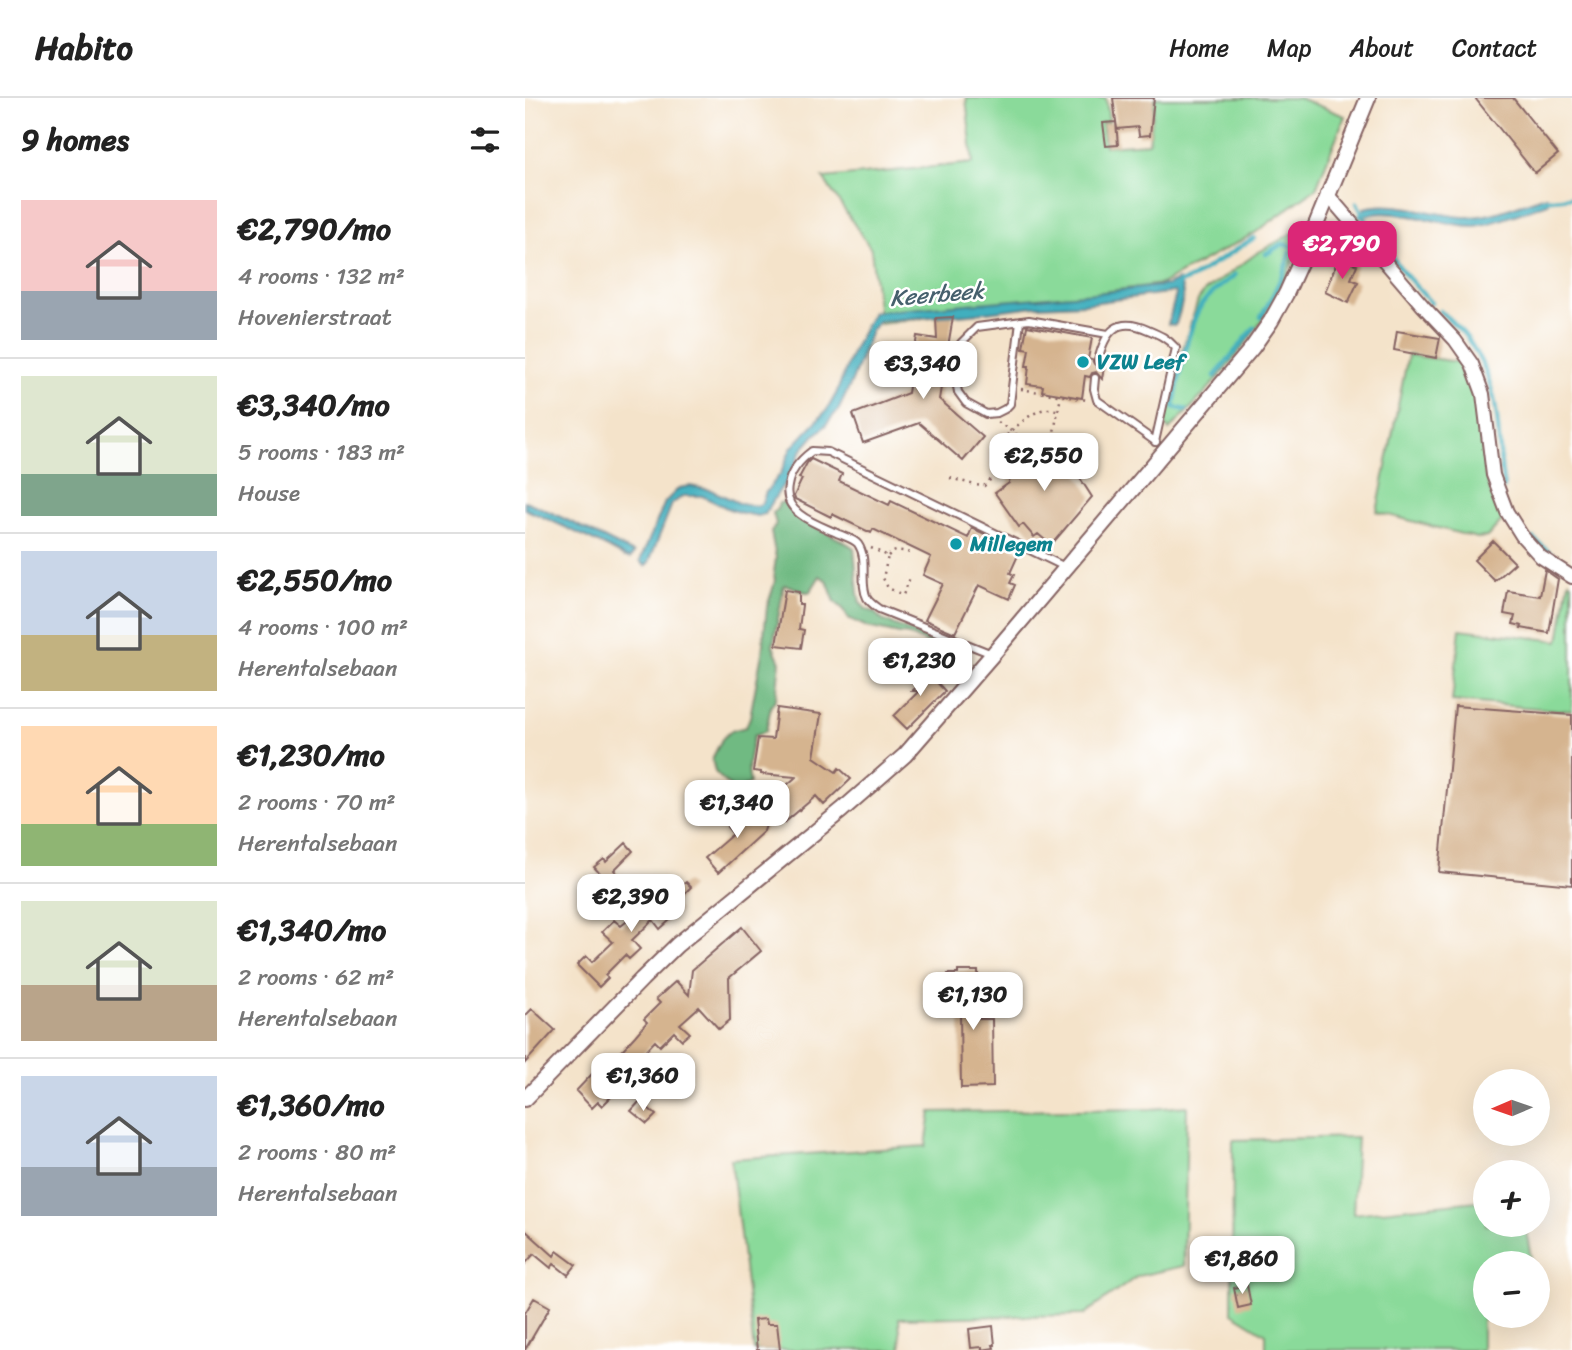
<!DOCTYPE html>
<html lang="en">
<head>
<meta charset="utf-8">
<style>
  body { margin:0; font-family:Sriracha,sans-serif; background:#f6f6f6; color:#222; height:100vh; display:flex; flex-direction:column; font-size:26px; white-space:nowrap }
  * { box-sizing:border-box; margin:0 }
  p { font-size:23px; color:#767676 }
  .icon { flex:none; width:38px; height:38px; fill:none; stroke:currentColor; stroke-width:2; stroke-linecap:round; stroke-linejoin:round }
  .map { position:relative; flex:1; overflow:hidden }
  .sheet { display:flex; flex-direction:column; background:#fff; width:525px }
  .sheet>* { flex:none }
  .needle { width:46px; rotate:268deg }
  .controls { position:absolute; left:948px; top:971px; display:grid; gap:14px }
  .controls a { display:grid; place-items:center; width:77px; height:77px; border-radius:50%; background:#fff; box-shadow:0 7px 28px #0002; font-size:35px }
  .price { position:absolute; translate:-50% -60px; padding:0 16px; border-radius:14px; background:#fff; color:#222; font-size:23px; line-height:46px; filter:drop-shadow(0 2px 4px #0008) }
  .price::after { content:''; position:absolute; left:50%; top:42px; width:21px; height:16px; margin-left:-10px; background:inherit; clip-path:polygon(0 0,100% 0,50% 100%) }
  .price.on { background:#db2777; color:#fff }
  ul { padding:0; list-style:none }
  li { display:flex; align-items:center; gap:21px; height:175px; padding:0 21px }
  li+li { border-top:2px solid #e0e0e0 }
  li span { display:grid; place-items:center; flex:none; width:196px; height:140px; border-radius:0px; color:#555 }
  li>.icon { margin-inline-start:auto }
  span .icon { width:84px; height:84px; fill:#fffc; stroke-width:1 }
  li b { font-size:30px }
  h2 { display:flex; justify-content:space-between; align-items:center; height:84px; padding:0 21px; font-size:30px }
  header { display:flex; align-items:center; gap:42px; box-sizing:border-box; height:98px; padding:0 35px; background:#fff; border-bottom:2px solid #e0e0e0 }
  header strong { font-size:33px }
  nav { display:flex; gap:38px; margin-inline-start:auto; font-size:24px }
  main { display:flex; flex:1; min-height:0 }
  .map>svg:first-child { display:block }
  .green { fill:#8ada9a; stroke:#6a7c62; stroke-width:2 }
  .forest { fill:#6fba82; stroke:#5c6c56; stroke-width:2 }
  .water { fill:#41afbe; stroke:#466774; stroke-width:2 }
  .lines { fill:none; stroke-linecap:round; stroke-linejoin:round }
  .stream { stroke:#41afbe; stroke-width:4.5 }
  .building { fill:#d5b48f }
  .service-casing { stroke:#866463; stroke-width:10 }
  .minor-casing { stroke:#866463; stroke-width:16 }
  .tertiary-casing { stroke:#866463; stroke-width:18 }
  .path { stroke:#866463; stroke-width:2.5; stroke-dasharray:2 5; stroke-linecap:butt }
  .service { stroke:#fff; stroke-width:6 }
  .minor { stroke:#fff; stroke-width:12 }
  .tertiary { stroke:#fff; stroke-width:14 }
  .culture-dot { fill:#0f9aa8; stroke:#fff; stroke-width:2.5 }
  .labels { text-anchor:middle; stroke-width:5; stroke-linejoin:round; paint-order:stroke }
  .culture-label { font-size:21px; font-weight:bold; fill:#0d838f; stroke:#fff; text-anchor:start }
  .water-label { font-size:23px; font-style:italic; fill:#46606d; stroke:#fff }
</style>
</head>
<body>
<header>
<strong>Habito</strong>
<nav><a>Home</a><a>Map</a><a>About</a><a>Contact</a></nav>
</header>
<main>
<section class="sheet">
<h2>9 homes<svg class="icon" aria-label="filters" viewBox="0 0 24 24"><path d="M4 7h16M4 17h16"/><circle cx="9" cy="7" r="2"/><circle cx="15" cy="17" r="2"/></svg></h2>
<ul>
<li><span style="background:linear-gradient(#f6c9c9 65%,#9aa5b1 0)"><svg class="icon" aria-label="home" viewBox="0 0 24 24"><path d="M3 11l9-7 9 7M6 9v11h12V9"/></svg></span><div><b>€2,790/mo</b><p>4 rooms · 132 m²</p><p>Hovenierstraat</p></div></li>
<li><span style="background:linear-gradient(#dfe7d0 70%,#7fa58c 0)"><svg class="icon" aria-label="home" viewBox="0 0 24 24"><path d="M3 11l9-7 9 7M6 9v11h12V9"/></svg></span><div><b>€3,340/mo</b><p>5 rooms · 183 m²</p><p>House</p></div></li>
<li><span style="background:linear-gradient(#c9d6e8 60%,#c2b280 0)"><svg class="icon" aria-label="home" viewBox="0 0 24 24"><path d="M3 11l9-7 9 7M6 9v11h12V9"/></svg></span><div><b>€2,550/mo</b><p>4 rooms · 100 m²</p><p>Herentalsebaan</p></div></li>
<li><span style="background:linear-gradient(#ffd9b3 70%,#8fb573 0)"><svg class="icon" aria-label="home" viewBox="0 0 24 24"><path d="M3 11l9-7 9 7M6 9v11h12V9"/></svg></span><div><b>€1,230/mo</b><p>2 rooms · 70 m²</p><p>Herentalsebaan</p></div></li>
<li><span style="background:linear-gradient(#dfe7d0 60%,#b9a48a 0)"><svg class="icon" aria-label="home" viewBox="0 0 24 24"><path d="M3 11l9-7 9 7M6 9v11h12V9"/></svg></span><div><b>€1,340/mo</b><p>2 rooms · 62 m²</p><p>Herentalsebaan</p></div></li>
<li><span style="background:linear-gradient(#c9d6e8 65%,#9aa5b1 0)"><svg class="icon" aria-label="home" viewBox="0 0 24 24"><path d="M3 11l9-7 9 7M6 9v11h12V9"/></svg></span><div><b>€1,360/mo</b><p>2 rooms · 80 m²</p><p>Herentalsebaan</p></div></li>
</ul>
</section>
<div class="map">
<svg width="1047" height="1252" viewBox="0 0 1047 1252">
  <rect width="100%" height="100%" fill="#fff"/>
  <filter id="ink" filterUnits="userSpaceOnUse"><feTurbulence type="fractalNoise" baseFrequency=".0143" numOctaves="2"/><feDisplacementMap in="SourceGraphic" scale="14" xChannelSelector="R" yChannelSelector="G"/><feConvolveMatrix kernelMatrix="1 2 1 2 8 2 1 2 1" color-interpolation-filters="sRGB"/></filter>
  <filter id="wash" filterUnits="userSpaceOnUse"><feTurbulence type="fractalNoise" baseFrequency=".00686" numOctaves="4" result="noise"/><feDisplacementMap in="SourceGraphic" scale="28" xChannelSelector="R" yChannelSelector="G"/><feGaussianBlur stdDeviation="1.57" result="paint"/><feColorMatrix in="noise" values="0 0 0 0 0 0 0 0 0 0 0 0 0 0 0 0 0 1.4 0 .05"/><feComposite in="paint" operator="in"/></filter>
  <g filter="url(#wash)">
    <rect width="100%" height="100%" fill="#f4e3ca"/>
    <path class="green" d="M441,0H581L584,24H577L580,48L624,45L630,0H774L820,18L791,90L730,135L636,186L355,226L346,151L298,80L448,65Z
      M780,128C772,154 763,179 749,203C721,251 684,293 644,332L639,325L658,250L673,202L680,193L732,155Z
      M883,257L940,265L953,304L960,376L967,399L979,420L962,439L952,440L852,414Z
      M1044,483L1047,485V613L927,603L935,531L1034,543Z
      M662,1008L659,1168L613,1178L558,1217L374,1220L376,1252H229L206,1061L401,1048L406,1014L626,1011Z
      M832,1039L828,1116L961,1102V1127H1000L1007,1165L961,1166V1218H985L957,1222V1252H741V1236L707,1215L708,1042Z"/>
    <path class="forest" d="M259,404C275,427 307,434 329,450L333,495L335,505L341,511L349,514L357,522L390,535L397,536L411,545H417L418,548H426L432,552V558L427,565H417L413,561V556L410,550L400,544L383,537L374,536L342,529L323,520L317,510L310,504L302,483L295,478L285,494C275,495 271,488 259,487L248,548L255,564L251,600L246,608L241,633L229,638C225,654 221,669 225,685L215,691H207L190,674L187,661L197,641L206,633L221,629L225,619L237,555L242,509L250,484L249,474L251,460L246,434L251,426L248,415L252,411L254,405Z"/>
    <path class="water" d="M1022,98L1023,105C1002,112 971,126 950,128C923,129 863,108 842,118L839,110C869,101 910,118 942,119C969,119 996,105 1022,98Z
      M653,182C663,195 655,211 651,226L649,227L643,226L651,196L649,194L559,206L510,208L445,216L354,223L346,233L327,283L314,311L298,330L289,338L276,353L264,381L256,390L240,416L233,418L217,415L204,411L177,398H158L147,406L124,464L120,468L115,463L140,404L154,390L165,388L186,392L216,406L233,408L237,405L241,394L256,375L266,350L302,312L311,296L328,252L348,214L570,195L642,187Z
      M0,403C37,418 73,438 109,455L106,460L100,459C67,441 34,426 0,411Z"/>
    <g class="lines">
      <path class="stream" d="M1017,102L1047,99
        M832,105L837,115
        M837,117L879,175L906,205
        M835,118L837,115L844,113
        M811,133L821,129
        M741,156L757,146L766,148
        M650,187L667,180L729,140
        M915,213C924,221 935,230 942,240C956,260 968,287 971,312C975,337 974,363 979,389
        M736,219C748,198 759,177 765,154
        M690,278L729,230
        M661,312L649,309V305C655,279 663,226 677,206C686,194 699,186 710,177
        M1008,440L1030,459L1047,469"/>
    </g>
    <g id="blocks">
      <path class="building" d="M588,0H629L625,37L614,38L613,29L592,31Z
        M950,0H988L1033,56L1010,75Z
        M591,24L593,47L581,48L578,25Z
        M814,159L832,167L826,181L833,184L823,205L800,194Z
        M428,219L414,301L458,339L438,363L394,325L338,345L328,316L383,295L392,238L412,241L411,220Z
        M502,228L567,240L563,261L567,262L569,266L572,269L580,264L577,281L571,274L567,275L565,279L560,278L557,300L517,293L518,288L502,286L504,268H501L504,251L498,250Z
        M872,233L915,240L911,260L869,252Z
        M507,347L524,350V353L532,364L542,358L554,376L553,377L567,399L526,447L513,436L509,439L498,426L494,429L470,395L484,385L487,361L495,362L497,353L506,355Z
        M286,361L317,376L314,383L364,407L366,403L443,440L447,430L495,453L485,475L489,477L485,485L490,487L484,501L454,487L430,535L400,522L418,486L398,477L406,459L348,431L346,435L307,416L306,419L270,401L269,398L277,381L274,380L282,365Z
        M968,443L990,465L970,483L949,462Z
        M1020,472L1033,481L1024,535L996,530L997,528L988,526L990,518L979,516L983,493L1015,498Z
        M260,492L274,494V507H277L274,531L279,532L276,550L251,547Z
        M394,568L406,569L405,577L420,593L382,631L369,618L394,593H387L399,582L392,576Z
        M930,608L1047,617V787L914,774Z
        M252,610L296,616L289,659L311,674L314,670L326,681L299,707L291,698L259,725L247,711L250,709L244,703L271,679L236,676V674L228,673L233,640L248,641Z
        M246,712L239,733L193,775L180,760L208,736L202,729L222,713L232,724Z
        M101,745L108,753L89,772L103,787L94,797L69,769L79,761L81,764Z
        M161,784L166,789L149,806L155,813L135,831L128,822L107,842L115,851L104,861L100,857L80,877L83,880L74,889L52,867L61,858L67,864L88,844L77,834L89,822L96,828L138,794L142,799Z
        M217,829L236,853L204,880L205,922L194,931L174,909L155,926L165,935L157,942L149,934L135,948L130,943L113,961L118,967L107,979L101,974L80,996L85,1000L77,1008L73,1004L67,1010L51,993L85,957L89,961L110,938L122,924L119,921L135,905L131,901L151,883L164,897L167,872Z
        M433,873H453L454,921H467L468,989L436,990L435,913H430V892H423V876H433Z
        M7,911L30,932L0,965V918Z
        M115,1003L131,1017L122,1026L106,1013Z
        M0,1132L29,1158L32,1153L51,1167L43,1177L29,1166L26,1170L9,1156L0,1166Z
        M722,1187L726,1207L713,1210L709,1190Z
        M9,1200L25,1209L0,1252V1215Z
        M241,1221L242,1226H252L255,1252H232L229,1222Z
        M468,1228L470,1247H468L469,1250L457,1252V1249L446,1250L444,1231Z"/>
    </g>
  </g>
  <g filter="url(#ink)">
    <use href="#blocks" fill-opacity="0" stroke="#866463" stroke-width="2"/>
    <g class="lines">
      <defs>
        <path id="service" d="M495,223L485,306L480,311L472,315L461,316L441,305L433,294L431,283L436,245L452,229L504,222L583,236
          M573,263C580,233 592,218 623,232C635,237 642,240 651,250L630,344
          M570,280L569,291L572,302L631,344
          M467,556L354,511C350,508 344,504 342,500C334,485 344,462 333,446C329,441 321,439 314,436C294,427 257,416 263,388C265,374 275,362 287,353L303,354L540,469"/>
        <path id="minor" d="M802,96L898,208L930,242L947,266L958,296L968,377L982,414L997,438L1016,459L1047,479"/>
        <path id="tertiary" d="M0,1001L117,881L152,847L317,712L380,657L468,556L727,250L746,223L761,196L779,156L843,0"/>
      </defs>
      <use href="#service" class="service-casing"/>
      <use href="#minor" class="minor-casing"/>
      <use href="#tertiary" class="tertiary-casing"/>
      <path class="path" d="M496,291L562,302
        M473,324L505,346L527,349L528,339
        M472,347C483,336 506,312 522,311C526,311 530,312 534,312
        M425,380L450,387L459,388L466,381L484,353L503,340L511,338L528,339L536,298
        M346,450L363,458L358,480L363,490L378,497L386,478
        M363,458C370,451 375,452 385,455"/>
      <use href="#service" class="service"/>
      <use href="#minor" class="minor"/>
      <use href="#tertiary" class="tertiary"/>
    </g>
  </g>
  <g class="culture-dot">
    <circle cx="558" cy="264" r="7"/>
    <circle cx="431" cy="446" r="7"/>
  </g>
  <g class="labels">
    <g class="culture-label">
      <text x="572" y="271">VZW Leef</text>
      <text x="445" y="453">Millegem</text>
    </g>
    <g class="water-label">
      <text transform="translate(412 196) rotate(-5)" y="8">Keerbeek</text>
    </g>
  </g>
</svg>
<div class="controls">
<a><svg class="needle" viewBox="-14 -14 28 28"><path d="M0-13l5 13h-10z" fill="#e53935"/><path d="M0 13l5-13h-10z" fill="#767676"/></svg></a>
<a>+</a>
<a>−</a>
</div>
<b class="price on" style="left:817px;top:183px">€2,790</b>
<b class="price" style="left:398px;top:303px">€3,340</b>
<b class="price" style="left:519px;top:395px">€2,550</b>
<b class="price" style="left:395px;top:600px">€1,230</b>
<b class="price" style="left:212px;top:742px">€1,340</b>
<b class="price" style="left:106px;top:836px">€2,390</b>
<b class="price" style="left:448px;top:934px">€1,130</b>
<b class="price" style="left:118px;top:1015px">€1,360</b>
<b class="price" style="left:717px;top:1198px">€1,860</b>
</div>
</main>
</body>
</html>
